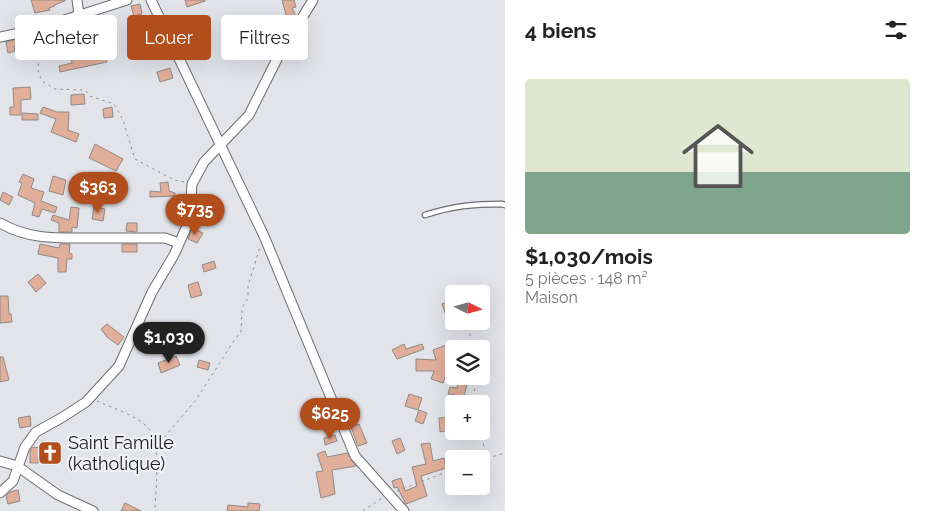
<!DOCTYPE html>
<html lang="fr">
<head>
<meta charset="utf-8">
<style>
  body { margin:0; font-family:Raleway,sans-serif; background:#f6f6f6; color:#222; height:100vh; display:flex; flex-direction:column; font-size:19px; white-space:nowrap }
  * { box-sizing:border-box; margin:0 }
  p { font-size:16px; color:#767676 }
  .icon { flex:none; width:28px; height:28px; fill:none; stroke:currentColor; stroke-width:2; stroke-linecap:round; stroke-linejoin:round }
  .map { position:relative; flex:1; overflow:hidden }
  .panel { display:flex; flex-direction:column; background:#fff; width:425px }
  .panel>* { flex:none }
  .top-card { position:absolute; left:15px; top:15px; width:415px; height:45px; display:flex; gap:10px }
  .needle { width:32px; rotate:96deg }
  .buttons { position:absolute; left:445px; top:285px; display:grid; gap:10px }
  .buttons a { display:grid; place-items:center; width:45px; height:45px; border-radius:5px; background:#fff; box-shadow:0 5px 20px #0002; font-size:25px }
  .price { position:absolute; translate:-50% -42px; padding:0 11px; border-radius:18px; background:#b24e1c; color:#fff; font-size:16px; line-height:32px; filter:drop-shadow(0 1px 2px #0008) }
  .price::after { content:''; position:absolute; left:50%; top:30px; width:15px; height:11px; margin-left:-8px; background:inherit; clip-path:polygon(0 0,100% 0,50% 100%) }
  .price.active { background:#222; color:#fff }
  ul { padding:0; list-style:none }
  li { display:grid; align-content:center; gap:10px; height:265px; padding:0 20px }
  li span { display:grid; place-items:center; height:155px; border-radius:5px; color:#555 }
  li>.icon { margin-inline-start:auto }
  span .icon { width:90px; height:90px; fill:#fffc; stroke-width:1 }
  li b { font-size:21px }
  h2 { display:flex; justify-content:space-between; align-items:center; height:60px; padding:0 20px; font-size:21px }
  .pill { padding:0 18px; border-radius:5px; background:#fff; box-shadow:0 5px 20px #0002; font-size:18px; line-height:45px }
  .pill.active { background:#b24e1c; color:#fff }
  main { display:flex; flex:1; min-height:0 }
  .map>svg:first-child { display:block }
  .building { fill:#e1ae99; stroke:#8f8a87 }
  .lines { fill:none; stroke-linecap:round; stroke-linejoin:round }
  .lane-casing { stroke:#6c6d71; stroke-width:7 }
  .street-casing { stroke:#6c6d71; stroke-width:11 }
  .path { stroke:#8c8d91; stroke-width:1; stroke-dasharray:2.5 4; stroke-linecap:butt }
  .lane { stroke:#fff; stroke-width:4.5 }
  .street { stroke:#fff; stroke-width:9 }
  .labels { text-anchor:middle; stroke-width:4.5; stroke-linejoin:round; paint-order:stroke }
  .poi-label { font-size:18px; fill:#202022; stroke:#f0f1f6; text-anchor:start }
</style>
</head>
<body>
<main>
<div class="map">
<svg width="505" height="511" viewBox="0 0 505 511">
  <rect width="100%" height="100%" fill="#e2e4e9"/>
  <path class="building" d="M31,0H65V1L54,5L55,6L49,8L50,10L35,13Z
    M185,0H205V1L187,7Z
    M282,0H294L296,7L292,8L296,16L289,26Z
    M140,4L142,14L134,16L131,6Z
    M100,17L103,30L99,31L107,62L60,72L59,66L72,63L70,49L94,45L91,33L85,34L84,29L54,35L53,30Z
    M46,32V38L14,46L15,51L8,53L6,42Z
    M139,33L143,49L132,52L128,35Z
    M170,68L173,78L160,82L157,72Z
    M30,87L31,99L21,100V115H10V107H14L13,88Z
    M84,94L85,104L71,105V95Z
    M43,107L57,112H69L68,130L79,134L76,142L51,132L56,119L40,113Z
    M112,107L113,117L104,118L103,109Z
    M22,113L38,114V120H22Z
    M95,144L123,159L116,171L89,158Z
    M23,174L34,179L31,188L44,192L41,201L57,207L55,213L42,209L39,217L32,215L35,203L18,195L22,183L19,182Z
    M53,176L66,180L63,195L49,191Z
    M168,182L169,191L175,193V196L150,197V191L161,192L160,183Z
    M3,192L13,197L9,205L0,200Z
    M71,207L79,208L77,228L72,227V232H59V223L51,220L53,215L69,220Z
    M94,207L105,209L103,221L92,219Z
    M127,223H137V232L126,231Z
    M192,228L203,233L197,243L188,239Z
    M40,244L59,248L60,244H70L69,253L72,254V259H67L66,272H58V258L38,254Z
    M122,244H137V252H122Z
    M214,261L216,268L204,272L202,265Z
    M38,274L46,283L36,292L28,282Z
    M198,282L202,295L191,298L188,285Z
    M0,296H8L9,314H11L12,322L0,323Z
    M449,302L454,315L447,318L442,304Z
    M107,324L124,337L118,345L107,337L101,329Z
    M404,344L406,349L422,344L424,349L397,359L392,350Z
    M446,345L450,356L454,355V362L450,363L443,383L431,379L434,371H416V359L436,360L433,350Z
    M176,356L180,365L161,373L158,363Z
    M0,357H3L9,380L0,382Z
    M199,360L210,363L208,370L197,367Z
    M459,376L469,377L462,404H452L454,395L448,394L450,387L457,388Z
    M409,394L422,398L418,410L405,406Z
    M419,410L427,413L423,424L415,421Z
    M30,416L31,426L20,428L18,418Z
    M449,417L451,430L440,432L439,418Z
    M359,424L367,443L358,446L351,427Z
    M335,435L337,441L325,445L324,438Z
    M400,438L405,450L397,454L392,441Z
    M430,443L433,461L444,458L446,468L421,476L427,496L406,504L397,487L394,488L392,481L401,478L405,491L417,486L412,467L426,464L421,444Z
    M33,447L42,448V457H38V463H30V451Z
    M325,451L327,457L347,453L356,466L332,470L335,494L321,498L316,472L323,471L317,454Z
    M18,490L20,501L8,504L6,496L10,492Z
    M125,503L141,511H121Z
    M248,503L260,504L259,511H227L228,505L248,507Z"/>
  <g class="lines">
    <defs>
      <path id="lane" d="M425,215C453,206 473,204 502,204L505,205"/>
      <path id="street" d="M77,0L79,15
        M151,0L264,236L355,456L404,511
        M0,37L33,30L127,0
        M0,223C29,240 59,238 91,238C116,238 141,238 165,238L179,243
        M0,461L17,466L58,495L93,511
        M0,493L13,481L25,447L36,432L63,417L86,402L119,366L152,292L174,255L186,228L190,212L192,184L204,162L249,115L278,57L313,0"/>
    </defs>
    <use href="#lane" class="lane-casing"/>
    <use href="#street" class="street-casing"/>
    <path class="path" d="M35,38L39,52L38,71L42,81L55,89L85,90L90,96L114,104L123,120L135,159L174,180L184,182
      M466,321L474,349
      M97,401C112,408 139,416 149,429C162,446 155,490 155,511
      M474,404L473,399L477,376
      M480,431L487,458
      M156,447L196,400L235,339L241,332L242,308L248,298V286L260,247
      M481,460L505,453
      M397,491L454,469
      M363,511L382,498"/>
    <use href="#lane" class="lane"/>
    <use href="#street" class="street"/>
  </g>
  <defs>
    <symbol id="church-square" viewBox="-11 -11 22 22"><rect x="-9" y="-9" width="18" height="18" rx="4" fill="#b24e1c" stroke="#f0f1f6"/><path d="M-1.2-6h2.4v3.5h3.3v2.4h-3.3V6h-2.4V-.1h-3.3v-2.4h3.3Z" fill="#fff"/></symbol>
  </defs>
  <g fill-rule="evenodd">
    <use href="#church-square" x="36" y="439" width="28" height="28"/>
  </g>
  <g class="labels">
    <g class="poi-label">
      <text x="68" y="449">Saint Famille<tspan x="68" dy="21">(katholique)</tspan></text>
    </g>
  </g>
</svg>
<div class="buttons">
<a><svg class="needle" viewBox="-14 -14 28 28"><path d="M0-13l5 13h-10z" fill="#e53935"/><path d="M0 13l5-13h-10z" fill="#767676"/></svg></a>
<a><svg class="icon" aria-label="layers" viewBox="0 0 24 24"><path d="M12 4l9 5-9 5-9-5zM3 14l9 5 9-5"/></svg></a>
<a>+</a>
<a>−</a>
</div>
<b class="price" style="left:98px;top:214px">$363</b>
<b class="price" style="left:195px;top:236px">$735</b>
<b class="price active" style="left:169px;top:364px">$1,030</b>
<b class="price" style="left:330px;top:440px">$625</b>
<div class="top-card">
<a class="pill">Acheter</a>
<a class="pill active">Louer</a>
<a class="pill">Filtres</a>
</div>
</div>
<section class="panel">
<h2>4 biens<svg class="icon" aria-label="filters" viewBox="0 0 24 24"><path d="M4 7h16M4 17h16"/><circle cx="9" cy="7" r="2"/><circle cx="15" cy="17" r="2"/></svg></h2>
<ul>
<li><span style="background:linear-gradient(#dfe7d0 60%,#7fa58c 0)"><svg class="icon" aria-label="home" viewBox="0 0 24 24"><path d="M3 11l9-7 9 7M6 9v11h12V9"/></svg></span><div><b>$1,030/mois</b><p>5 pièces · 148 m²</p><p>Maison</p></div></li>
</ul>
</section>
</main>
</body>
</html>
